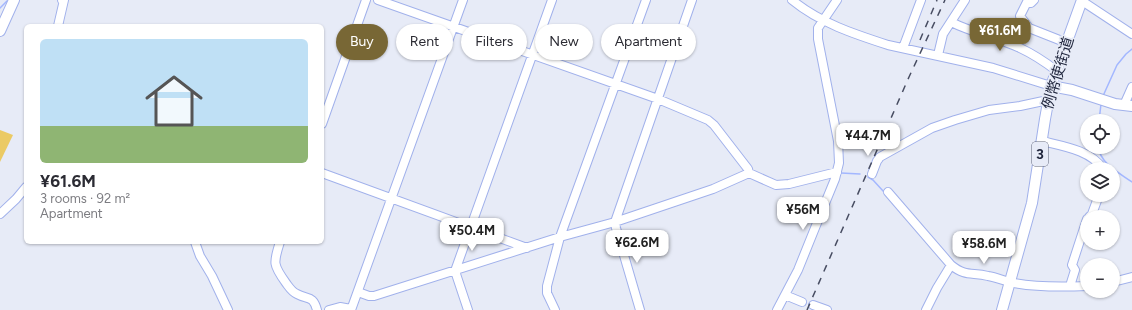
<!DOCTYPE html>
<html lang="en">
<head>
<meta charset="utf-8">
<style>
  body { margin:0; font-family:Figtree,"Noto Sans JP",sans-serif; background:#f7f7f7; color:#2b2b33; height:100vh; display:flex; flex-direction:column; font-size:15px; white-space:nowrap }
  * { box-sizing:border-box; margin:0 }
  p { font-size:13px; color:#7c7c81 }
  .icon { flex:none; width:22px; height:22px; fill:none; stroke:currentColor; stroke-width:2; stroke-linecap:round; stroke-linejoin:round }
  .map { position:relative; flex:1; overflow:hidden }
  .sheet { position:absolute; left:24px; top:24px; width:300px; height:220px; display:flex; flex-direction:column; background:#fff; border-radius:6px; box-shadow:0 1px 3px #0004 }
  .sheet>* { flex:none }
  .guide { position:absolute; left:336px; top:24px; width:380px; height:36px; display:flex; gap:8px }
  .controls { position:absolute; left:1080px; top:114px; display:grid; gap:8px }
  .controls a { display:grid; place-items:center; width:40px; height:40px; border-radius:50%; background:#fff; box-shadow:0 1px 3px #0004; font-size:20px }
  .price { position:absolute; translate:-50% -34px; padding:0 9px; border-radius:8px; background:#fff; color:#222; font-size:13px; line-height:26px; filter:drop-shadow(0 1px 2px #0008) }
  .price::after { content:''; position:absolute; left:50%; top:24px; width:12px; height:9px; margin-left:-6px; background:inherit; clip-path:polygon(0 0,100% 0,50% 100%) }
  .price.on { background:#786735; color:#fff }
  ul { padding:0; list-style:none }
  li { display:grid; align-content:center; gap:8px; height:212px; padding:0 16px }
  li span { display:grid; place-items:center; height:124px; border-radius:6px; color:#555 }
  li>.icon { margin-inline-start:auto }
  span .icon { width:72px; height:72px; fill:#fffc; stroke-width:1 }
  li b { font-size:17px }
  .tag { padding:0 14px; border-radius:18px; background:#fff; box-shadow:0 1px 3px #0004; font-size:14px; line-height:36px }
  .tag.on { background:#786735; color:#fff }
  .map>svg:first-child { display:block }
  .green { fill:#ebca64 }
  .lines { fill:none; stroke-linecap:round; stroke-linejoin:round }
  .stream { stroke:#a3b7ff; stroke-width:1.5 }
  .minor-casing { stroke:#a1b1eb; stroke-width:10 }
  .major-casing { stroke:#a1b1eb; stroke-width:12 }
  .minor { stroke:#fff; stroke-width:8 }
  .major { stroke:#fff; stroke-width:10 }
  .rail { stroke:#484d62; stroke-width:1.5; stroke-dasharray:7 7; stroke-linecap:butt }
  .labels { text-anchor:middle; stroke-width:3.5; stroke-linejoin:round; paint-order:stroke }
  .shield { fill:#e7ebf7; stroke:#5b6074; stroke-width:1 }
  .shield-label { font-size:14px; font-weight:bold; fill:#1f253c }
  .street-label { font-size:15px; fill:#1f253c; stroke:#e7ebf7 }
</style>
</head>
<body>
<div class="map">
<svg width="1132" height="310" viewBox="0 0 1132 310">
  <rect width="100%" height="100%" fill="#e7ebf7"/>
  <path class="green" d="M0,130L13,135L0,162Z"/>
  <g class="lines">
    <path class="stream" d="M0,8L7,1
      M1103,96L1117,65L1126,54L1132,49
      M1099,121L1101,104
      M1098,147C1101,164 1118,172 1132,182
      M841,173L860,174
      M868,177L873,180L884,192"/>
    <defs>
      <path id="minor" d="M378,0L658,99L708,120L714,125L748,169L749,173L776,185L789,184L837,172
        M792,0C820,23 854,34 888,45L993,68L1051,86
        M1034,0L1031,3L1027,2L1020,16L1029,28L1067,43
        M1082,1L1132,34
        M951,22C973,33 998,38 1020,48C1033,54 1045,62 1057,71
        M58,26L64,0H62
        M903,48L921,0
        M938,55L943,34L965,0
        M1124,105L1132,87
        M322,124L366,0
        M1042,141C1062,146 1091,150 1103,169
        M322,173L527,248
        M872,174L877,161L880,157L932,128L955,120L989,110L1020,106L1048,100
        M888,192L951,265C966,277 971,272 988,276C995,277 1002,280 1009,282C1031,287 1065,287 1087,286
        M0,214L16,199L26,187
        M1089,217L1092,214L1099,195
        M195,242L200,256L212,276L228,310
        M280,242C273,263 273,265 286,283C289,287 292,292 297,294C308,300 313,295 317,310
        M1113,282L1132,277
        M1070,286L1075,270L1072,265L1087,219
        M358,292L369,296H374L560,237L615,222L713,189L749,173
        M785,295L802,302
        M813,305L827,310
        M329,310L340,307L351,309
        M351,310L463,0
        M468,310L455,271L552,0
        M555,310L547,293V286L560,237L646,0
        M640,310L616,228L615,222L692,0
        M777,310L798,270L819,218L835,179L839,163L838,141L818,39V28L837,0
        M926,310L937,288L951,265"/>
      <path id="major" d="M0,31L14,0
        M1051,86L1072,90L1115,104L1132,106
        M1002,310L1032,203L1045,119L1051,86L1082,0"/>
    </defs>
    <use href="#minor" class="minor-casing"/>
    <use href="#major" class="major-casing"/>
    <use href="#minor" class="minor"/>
    <use href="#major" class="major"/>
    <path class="rail" d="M920,40L937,0
      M807,310L909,77L945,0"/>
  </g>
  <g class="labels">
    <rect class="shield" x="1032" y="142" width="16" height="24" rx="3"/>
    <g class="shield-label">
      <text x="1040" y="159">3</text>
    </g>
    <g class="street-label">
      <text transform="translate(1058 73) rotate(-73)" y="5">例幣使街道</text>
    </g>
  </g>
</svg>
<div class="controls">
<a><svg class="icon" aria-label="locate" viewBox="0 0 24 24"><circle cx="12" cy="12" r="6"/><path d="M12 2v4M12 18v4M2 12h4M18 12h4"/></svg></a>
<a><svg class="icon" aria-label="layers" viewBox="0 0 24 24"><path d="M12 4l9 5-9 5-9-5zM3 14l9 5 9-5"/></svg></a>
<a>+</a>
<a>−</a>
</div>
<b class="price on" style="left:1000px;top:52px">¥61.6M</b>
<b class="price" style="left:868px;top:157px">¥44.7M</b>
<b class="price" style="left:803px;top:231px">¥56M</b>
<b class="price" style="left:472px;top:252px">¥50.4M</b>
<b class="price" style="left:637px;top:264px">¥62.6M</b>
<b class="price" style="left:984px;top:265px">¥58.6M</b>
<div class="guide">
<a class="tag on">Buy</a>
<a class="tag">Rent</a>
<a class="tag">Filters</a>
<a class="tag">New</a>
<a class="tag">Apartment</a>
</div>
<section class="sheet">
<ul>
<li><span style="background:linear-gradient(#bfe0f5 70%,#8fb573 0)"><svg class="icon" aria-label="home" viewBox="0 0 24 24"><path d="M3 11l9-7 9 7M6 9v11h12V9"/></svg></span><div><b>¥61.6M</b><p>3 rooms · 92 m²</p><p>Apartment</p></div></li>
</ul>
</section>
</div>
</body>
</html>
